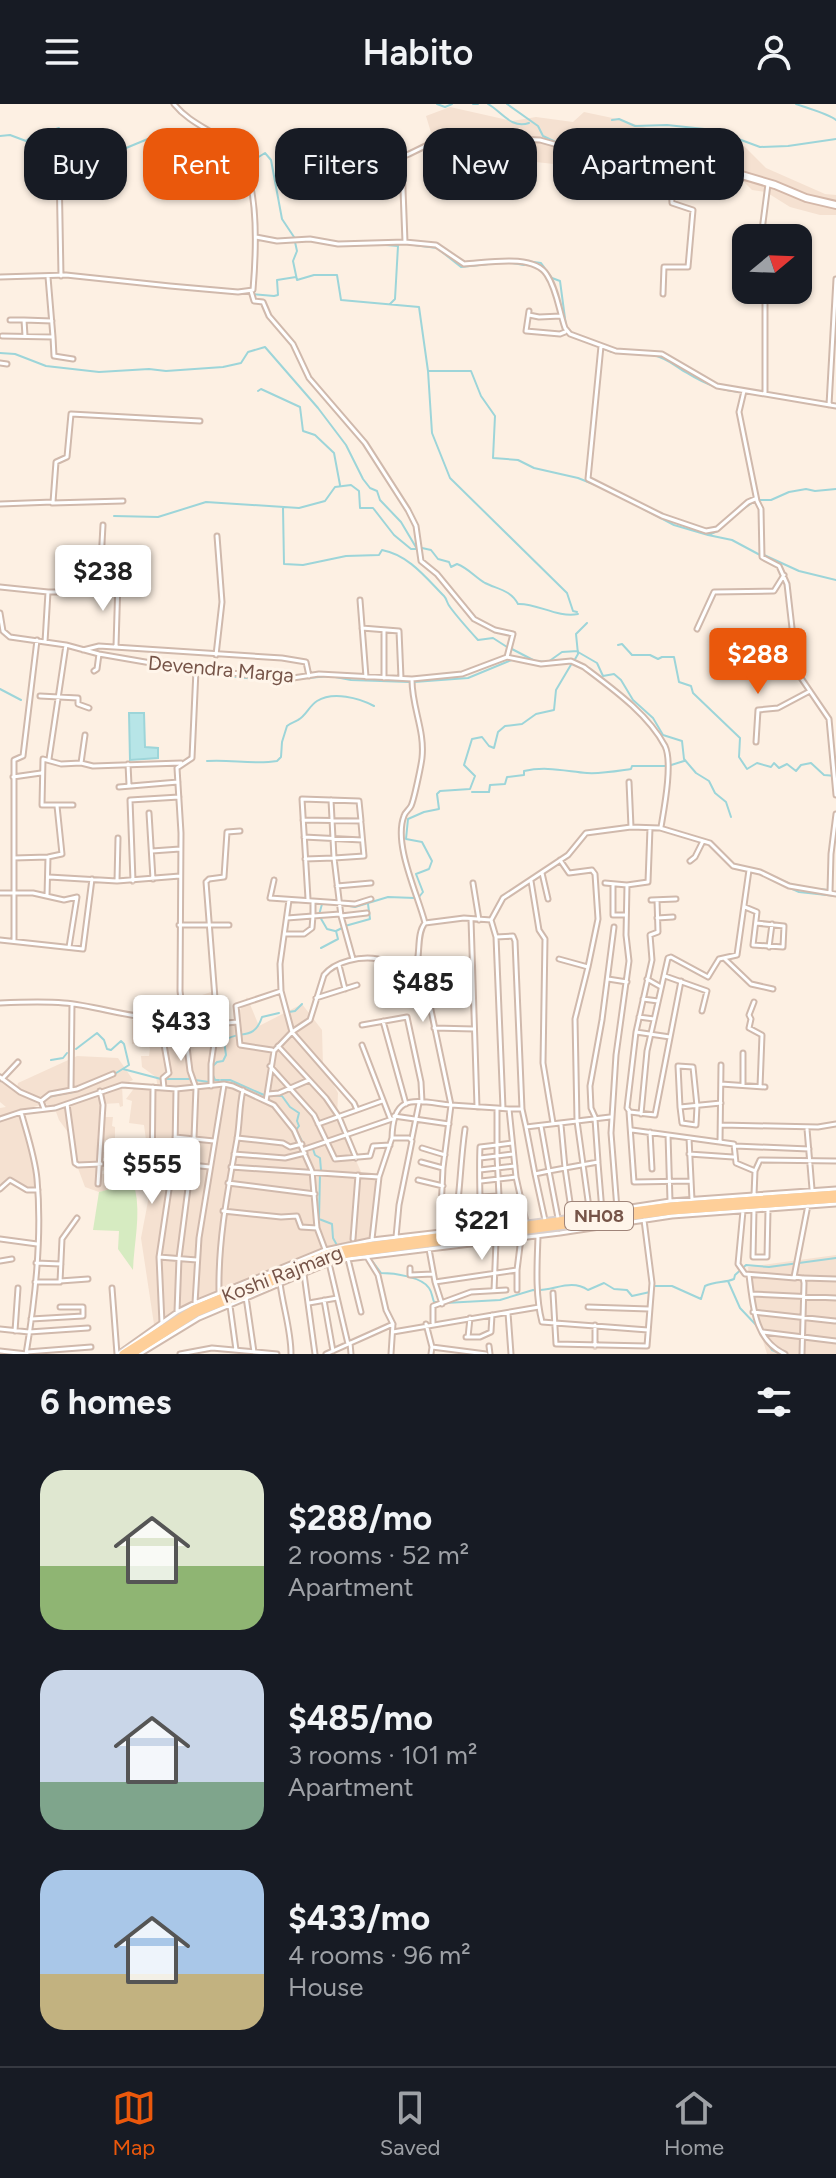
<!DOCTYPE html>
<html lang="en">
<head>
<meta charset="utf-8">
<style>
  body { margin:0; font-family:Figtree,sans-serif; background:#242831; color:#f1f3f6; height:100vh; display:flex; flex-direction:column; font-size:30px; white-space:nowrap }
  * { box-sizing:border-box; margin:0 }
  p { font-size:26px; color:#9ea1a6 }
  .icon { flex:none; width:44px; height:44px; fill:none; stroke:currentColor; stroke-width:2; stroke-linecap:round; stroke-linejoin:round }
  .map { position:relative; height:1250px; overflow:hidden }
  .sheet { display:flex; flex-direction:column; background:#171b24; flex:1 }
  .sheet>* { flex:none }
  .guide { position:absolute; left:24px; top:24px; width:788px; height:72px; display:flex; gap:16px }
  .needle { width:52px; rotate:71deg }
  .tools { position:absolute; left:732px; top:120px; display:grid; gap:16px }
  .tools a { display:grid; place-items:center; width:80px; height:80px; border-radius:16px; background:#171b24; box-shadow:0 2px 6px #0004; font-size:40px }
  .price { position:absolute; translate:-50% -68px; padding:0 18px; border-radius:8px; background:#fff; color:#222; font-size:26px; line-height:52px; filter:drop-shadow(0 2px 4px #0008) }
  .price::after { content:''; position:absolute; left:50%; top:48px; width:24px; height:18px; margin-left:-12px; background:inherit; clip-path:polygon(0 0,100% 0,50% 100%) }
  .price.selected { background:#ea580c; color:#fff }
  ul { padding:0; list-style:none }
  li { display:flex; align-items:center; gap:24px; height:200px; padding:0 40px }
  li span { display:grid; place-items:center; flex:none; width:224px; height:160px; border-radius:24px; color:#555 }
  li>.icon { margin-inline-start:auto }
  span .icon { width:96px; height:96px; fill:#fffc; stroke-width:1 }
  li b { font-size:34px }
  h2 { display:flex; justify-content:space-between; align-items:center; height:96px; padding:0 40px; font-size:34px }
  .pill { padding:0 28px; border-radius:24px; background:#171b24; box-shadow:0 2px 6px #0004; font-size:28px; line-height:72px }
  .pill.selected { background:#ea580c; color:#fff }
  header { display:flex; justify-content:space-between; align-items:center; height:104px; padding:0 40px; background:#171b24; font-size:36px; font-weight:600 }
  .menu { display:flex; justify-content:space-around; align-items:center; height:112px; border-top:2px solid #363941; background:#171b24; font-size:22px; color:#9ea1a6 }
  .menu a { display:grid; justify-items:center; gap:4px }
  .menu .selected { color:#ea580c }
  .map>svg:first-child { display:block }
  .residential { fill:#f5e1d1 }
  .green { fill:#d6ebc1 }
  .water { fill:#b7e5e7; stroke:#9dd5d9; stroke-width:2 }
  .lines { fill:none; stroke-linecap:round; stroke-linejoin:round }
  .stream { stroke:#9dd5d9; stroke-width:2 }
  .street-casing { stroke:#d0b9ac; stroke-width:7 }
  .secondary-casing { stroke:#d4b8a9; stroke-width:10 }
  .primary-casing { stroke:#d9cfcc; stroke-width:11 }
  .street { stroke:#fff; stroke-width:3 }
  .secondary { stroke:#fff; stroke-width:6 }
  .primary { stroke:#fecf99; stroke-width:7 }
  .labels { text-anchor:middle; stroke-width:6; stroke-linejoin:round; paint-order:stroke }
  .shield { fill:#fff5ea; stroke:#9f8479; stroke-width:2 }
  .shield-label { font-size:18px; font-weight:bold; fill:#765448 }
  .street-label { font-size:20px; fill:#765448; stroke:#fff5ea }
</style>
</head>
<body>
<header><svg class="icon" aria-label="menu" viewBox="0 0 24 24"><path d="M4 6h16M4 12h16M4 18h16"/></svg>Habito<svg class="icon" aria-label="person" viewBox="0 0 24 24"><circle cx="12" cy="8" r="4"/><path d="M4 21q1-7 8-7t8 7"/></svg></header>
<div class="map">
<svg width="836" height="1250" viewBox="0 0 836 1250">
  <rect width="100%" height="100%" fill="#fdf0e3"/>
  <path class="residential" d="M450,3L512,17L536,13L573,18L584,8L622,16L692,39L717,51L741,39L766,64L825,90L836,91V111H820L790,103L766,88L752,86L744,78L710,82L683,68L650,69L623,58L585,70L580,58L565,64L554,60L517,56L513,39H495L494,51L467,47L463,37L436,45L426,12Z
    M214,887L213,918L219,919L235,916L247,893L259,922L302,900L322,926L323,962L338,989L337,1014L362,1070L379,1072L372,1144L330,1154L155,1227L141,1134L149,1092L153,1089L144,1021L129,1019L132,997L126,995L135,983L158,984L156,973L142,963L141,952H149L150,944L143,938L132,940V916L146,913L150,926V937L164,935L163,925L168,923V915L196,907L199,892Z
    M77,952L118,954L133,976L122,981L123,1002L120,1003L119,999L104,1000V1013H113L112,1022L115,1023V1036L103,1037V1048L120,1050V1054H103V1057L115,1059L114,1063L102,1067V1070L122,1069L142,1071L116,1084L99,1088L85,1083L76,1059L75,1044L70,1031L59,1016L55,1005L17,984L18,979Z
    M0,978L5,980L40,1001L0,1014V1004L6,1003L0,998Z
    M21,1009L34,1062L38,1086L26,1085L12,1075L0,1080V1017Z
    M836,1151V1250H767L753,1204L748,1163Z"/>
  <path class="green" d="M118,1083L135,1085C141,1111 134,1139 133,1166L118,1145L119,1127L93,1126L99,1088Z"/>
  <path class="water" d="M129,609H144L145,643L158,644V654L130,656Z"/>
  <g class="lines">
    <path class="stream" d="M437,0L445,3L452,0
      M473,0H478
      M488,0C502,8 511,25 529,19
      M507,0L538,22L543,32L562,41
      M796,0C807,4 829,10 836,16
      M612,16L619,15L635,22L667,21L714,26L760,43L788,42L836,35
      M0,32L10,31L26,37C39,25 46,30 59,24L64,31L82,38L94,36L98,45L114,49L155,32L158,40C162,42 166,42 171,44C182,48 194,65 196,76L224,71L239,65L238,58
      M576,45H589L605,32
      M243,55L257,54L265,49L271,56L282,115L294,133
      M295,138L297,147L293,157L297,176L314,171H337L341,196L419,203L428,267L432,329L450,374L567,489L573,507L577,508
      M318,138L341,142L367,140
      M374,140L398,142L399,139L437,144L461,163L507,158L524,161
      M526,157L541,159L552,174L560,177L566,222
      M231,188L274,192L278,191L277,176L296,173
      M390,200L395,195L398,142
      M569,228C582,232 588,238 600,243
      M602,244L612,248L635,249
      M0,249L15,250L46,262L99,268L149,265L166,267L223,263L241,259L248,248L265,243L318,304L346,341L363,375L370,384L377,387L380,396L401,418L417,445
      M653,251C667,254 675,262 687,269C703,279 722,287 741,288
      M429,267H471L481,292L495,312L493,354L518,356L534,364L578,374L608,386
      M258,287L261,285L300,303L303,327L315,331L334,349L340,381
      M744,288L765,292
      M782,291L811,296
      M617,391L674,421L708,431L718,427
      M758,396H771L789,388L806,385L815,387L836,385
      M283,404L284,460L303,461L346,452L379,451L382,446C409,451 427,475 444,492C447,495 447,500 450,503C458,514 468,525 478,536L493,534L507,543
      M743,405L755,397
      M114,412L158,413L206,398L299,404L325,397L335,383L351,381L359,387L360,404H373L394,431L411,445H416
      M708,431L732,436L760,451
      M422,444L431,446L438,455L449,458L451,463L457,460C468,464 475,473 485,479C497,485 511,486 518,500C537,499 557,514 578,510
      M764,451L799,467L836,476
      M618,541L622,540L632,551H650L658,555L662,553H674L679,578L691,582L693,589L740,634L739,653L747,665L757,659L771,663L774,659L779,664L787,660L796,667L801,661L811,659L824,671L836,672
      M510,544L535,557L548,558L562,548L578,547
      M578,548L597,559L603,572L614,570L621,576L633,596L653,614L663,631L682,637L684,655L696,669L709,677L715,689L726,698L731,713
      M574,557L578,550L576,530L587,519
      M174,565L194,568
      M198,569L274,577L330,572L351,576L410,578
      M414,578L468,574L514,555
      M0,585L21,596
      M207,657C230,655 253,661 277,657L281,653L282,638L287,622C290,619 295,618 298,616C306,612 309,602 317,597C333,587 359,594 374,602
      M668,662L684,657
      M472,688H489L490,681L505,680L507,673L524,671V667C546,662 565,667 587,669C601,670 617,667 631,665L632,662H665
      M771,772L795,782
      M768,774L799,788L836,792
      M817,785L828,786
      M419,793L423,788L416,770L429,765L432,757L422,738L406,735L408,715L424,708L439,705L437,690L440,687L470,685L475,672L464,661L472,635L482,633L489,642L494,644L498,628L505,622L522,620L536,610L554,606L556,586L572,559
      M344,801L355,803L388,793L415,794
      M319,811L322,800L325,799
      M320,813L327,825L335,827
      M345,822L370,815L368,800
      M321,844L338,835L336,827L342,824
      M289,908L295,907L302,900
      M76,945L97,929L104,936L107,945L111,946L121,937L124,940L129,961L113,971
      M51,956L63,954L67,949
      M212,963L217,958L223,957L226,951L224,937C239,925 254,938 262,913L279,909
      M123,965L161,975
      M212,969L215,976H219
      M166,975H189
      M195,976L209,978
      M221,976H230L264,991
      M268,991L282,992L290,1003L299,1009L297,1017L299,1022L296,1026L303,1039
      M47,994C61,988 73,991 86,983
      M313,1045L315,1051L320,1054L321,1066
      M320,1070L319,1115L332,1120L333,1134L338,1143
      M370,1154L381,1169C394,1169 422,1173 429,1184C432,1188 432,1193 434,1198H439
      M728,1177L740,1204L757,1222L772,1246L781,1250
      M653,1182H672L701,1195L705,1182C715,1177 725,1179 734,1175L735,1171L746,1161L769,1163L836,1154
      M445,1199L500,1196L533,1186C553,1188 570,1174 588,1186L604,1179L614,1185L627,1186L632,1192L650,1188"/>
    <defs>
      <path id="street" d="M56,31L57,62L59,63L61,172
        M256,133L277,137L310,135L338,140L405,138L436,141L464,160C486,159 534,149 547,171C557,186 559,207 565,224L570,230L616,247L662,250L717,282L836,302
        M761,134L768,80
        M405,138L402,59L404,52L409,50L450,30L463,28L500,34L540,36L579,47H592L599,37L609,36
        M0,173L66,171L170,182L238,188L253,186C256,150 261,72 234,45C216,27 191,21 174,0
        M48,173L53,233
        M765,186V290
        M251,187L254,197L263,198L269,212L293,240L309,274L365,339L408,406L416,422L421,457L437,470L474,515L495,526L513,530L507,553
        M663,190L664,163H688L693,106L672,99L670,53
        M529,207L526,227L560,230L565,228
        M529,211L539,213L561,212
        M10,216H24L25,232
        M24,216L52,217
        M2,232L53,233L54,252L73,255
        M601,242L588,375L662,412L706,427L717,425L748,398L755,395
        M0,259L7,260
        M744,287L739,308L757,397L761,405L762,453L779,462L787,480L797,568L829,615L836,691
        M829,301L836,175
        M52,399L123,397
        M0,400L53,398L56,358L67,353L71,310L200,317
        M100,476L103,421
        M0,483L48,488L45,538
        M48,488H79L85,479L100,476H118L116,542
        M360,496L366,573
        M0,509L3,527L10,533L66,541L99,550L151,559L272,574H293L319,570L412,575L462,570L507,553
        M362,524L399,527L401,574
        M697,525L714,488L774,487L784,471
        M83,546L99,542L282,554L306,558L309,572
        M216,551L222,498L217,432
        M507,553L541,560L571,557L584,563C613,585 648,610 665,642C673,659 664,705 661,723
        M94,567L97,565L99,550
        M384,574V526
        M412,576C412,604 425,626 422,654C421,662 414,696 411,702C409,706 405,708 404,712C393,740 418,791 425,819
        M40,592L78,594V600L89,604
        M756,638L758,606L778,604L810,587
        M49,655L66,541
        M81,659L85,631
        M128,660L129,681
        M13,673L41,669
        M629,678L631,723
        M119,683L178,678
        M331,696L334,754L364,752L361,719
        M73,701H42L43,655L61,660L81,659L93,662L181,659
        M149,709L153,775
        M303,716L361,717L359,697L302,695L308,795
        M304,733L362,736
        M152,747L180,745
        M14,754L48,753L62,750L57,702
        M305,755L334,754L341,812L353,855
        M560,756L569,769L592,766L595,770L598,815L588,863
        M690,757L695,753L703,737
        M542,769L548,795
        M49,773L117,777L180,772
        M274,776L270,794L313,797V812L287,814
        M117,777L118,734
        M133,777L130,696L179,693
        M531,777L539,826L545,835L543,959L553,1019
        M473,779L479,816
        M605,779L627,781L626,831L629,857L616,951L611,1029L617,1105
        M613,780V811H626
        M627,781L648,778L650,724
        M337,782L371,779
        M830,788L831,750L836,710
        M0,789H33L64,796L77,793L69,843
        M47,792L48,753
        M289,796L280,860L281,887L292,928L354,999L357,1006
        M651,796L676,795
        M657,796L658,828L650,831L652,856L636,928L627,1004L630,1008L655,1011L681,877
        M313,797L355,800L371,795
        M745,803L757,808L753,841L783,843L784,822L756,819
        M341,812L367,809
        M657,814L673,813
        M471,815L477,1003
        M491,816L496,833L503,1004
        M179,821H229
        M285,830H304L312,824L313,812L340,810
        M496,833L513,832L515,837L522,1005
        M0,836L83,845L92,775
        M14,836V656L23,652L37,536
        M769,843L772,820
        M725,855L751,880L773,885
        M339,861L345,885
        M665,872L707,887L702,907
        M608,875L627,878
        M647,875L661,883
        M316,894L357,881
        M643,895L658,897
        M754,898L749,911L751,915L749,924L762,931L760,983
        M0,899C21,898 43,897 64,899C103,902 142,920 182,912
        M639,913L654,915
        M383,917L406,1000
        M217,920L237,918
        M362,921L407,913L421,978L422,998
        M434,924L474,925
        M636,928L670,933
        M163,935L169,969L163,974L164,984
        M150,936L187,934
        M362,941L390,1014
        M278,942L326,994L339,1013L356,1054
        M272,946L240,941L236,902L281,887
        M743,949V981
        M270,962L314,1011L335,1055L370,1052L373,1042L390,1041
        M0,973L20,988L41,997L44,1005
        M2,975L18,958
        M721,980L765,983
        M211,982V960L217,920L206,778L209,775L224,773L227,728L240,727
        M71,986L72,900
        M268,990L279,989L309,976
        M41,997L50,990L77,985L113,970
        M266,997L274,947L292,928L310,916L324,871C335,857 361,852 378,855L388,872C395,870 408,868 414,863C422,857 415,831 425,819L464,814L491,816L503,794L568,751L586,729L631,723L660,724L710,739L733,762L760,768L789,782L836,790
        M67,1000L75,1059L78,1061L101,1060
        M680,1003L682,1019L696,1021L697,1002L693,963L678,962L680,1003L721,999
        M509,1005H522L526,1023
        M21,1008C27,1030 35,1053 37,1075C42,1129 35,1197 26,1250
        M629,1008L634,1078L691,1077
        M641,1010L647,947L668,854L671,853L708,873L719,855L737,851L749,766
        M394,1012L449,1020
        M0,1015L21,1008L55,1004L122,981L176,985L224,980L233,982L274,1001L294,1026L312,1067L317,1124L326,1148
        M596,1015L591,1004L590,982L602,916L614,823
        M318,1020L382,997
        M561,1021L565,1064L598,1058L595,1015
        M721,1021L818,1023L836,1020
        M541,1022L549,1067L565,1064L572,1112
        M807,1025L812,1085
        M632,1026L734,1040L736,1059L755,1067L754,1091
        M650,1028L652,1065
        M668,1031L670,1097
        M175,1033L214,1037
        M194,1034L196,984L190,967L180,887L181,729L177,664L192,654L196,566
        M237,1034L283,1039L290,1043L302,1040
        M412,1034L419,999
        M689,1034L692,1096
        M720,1038L721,961
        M735,1042L809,1045
        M422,1044L445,1051
        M305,1045L392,1015
        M234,1050L285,1054L305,1049
        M689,1050L733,1053
        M173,1052L191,1061L210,1063
        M480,1054L497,1052V1041L512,1039
        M421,1058L443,1064
        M598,1059L602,1107
        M231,1063L379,1073
        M480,1066L515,1062
        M755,1067L760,1056L836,1057
        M152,1068L171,1067
        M535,1070L545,1116
        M418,1076L443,1082
        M481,1077L516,1073
        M152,1079L153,983
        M228,1079L315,1090
        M98,1080L103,1001L100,987
        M0,1085L10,1076L27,1086H38
        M499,1092L497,1052L513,1050
        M480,1093L499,1092L500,1102L480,1103C480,1083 479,1063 480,1043L497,1041V1004L509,1005L516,1073L526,1118
        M500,1102L502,1122
        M754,1106L753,1153H767L768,1106
        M223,1107L281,1113L297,1112L301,1123L317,1124
        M743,1107L738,1160L745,1170L795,1174
        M585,1110L670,1097L836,1085
        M590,1111L577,1017L610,1013
        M558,1114L549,1067L535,1070L526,1023L577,1017L575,915L588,863L559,855
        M440,1127L443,1064L451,1001L497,1004
        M454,1127C460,1094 460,1060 465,1025
        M396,1133L399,1101L412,1037L409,1034H392C393,988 414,997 451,1001L427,887L418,860
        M538,1133C537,1161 535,1191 542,1218L648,1226
        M0,1135L37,1140
        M353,1135L358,1071
        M372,1135L379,1073L392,1034
        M429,1145L435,1178L442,1200
        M159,1153L197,1156
        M367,1153L378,1171L386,1206L393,1220L391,1250
        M348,1155L361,1208
        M0,1157L12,1155
        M36,1159L61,1160
        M329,1159L348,1240
        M410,1164V1171L433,1170
        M304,1170L315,1250
        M749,1171C753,1201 754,1236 785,1250
        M804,1174L836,1175
        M60,1177L88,1175
        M35,1178H60L62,1135L77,1114
        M435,1178L517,1166L521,1134
        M280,1179C283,1203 291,1226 291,1250
        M112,1184L117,1250
        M517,1186V1166
        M494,1187L496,1137
        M219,1188C218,1136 228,1086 237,1035C240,1018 239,1003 243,986
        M553,1189L556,1240L647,1242L652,1179L644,1116
        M752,1190L836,1194
        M246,1193L254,1248
        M324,1196L333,1247
        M195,1199L199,1134L224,981
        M309,1199L337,1194
        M230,1202L236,1246
        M588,1203L649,1205
        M177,1208L179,1154L191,1061
        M753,1208L835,1217
        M508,1209L511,1250
        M31,1215L83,1212V1203H60
        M162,1219L159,1153L175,1045L176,985
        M433,1219V1202L471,1188L506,1186
        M426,1220L432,1243
        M0,1225L29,1228L88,1224
        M15,1227L18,1184
        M393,1228L539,1203
        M763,1228L836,1237
        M466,1233H480L491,1228L492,1211
        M468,1233L470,1214
        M350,1239L351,1250
        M489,1242L490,1250
        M595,1242V1221
        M0,1247L27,1250
        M27,1248L91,1243
        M118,1250L177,1208L195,1199L325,1146L372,1136L510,1120
        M140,1250L199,1214L329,1159L348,1155L560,1129L672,1112L836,1100
        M180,1250L212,1244L277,1250
        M326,1250L393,1220
        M431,1250L432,1243L486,1250
        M802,1250L804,1179L803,1174L794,1173L808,1101"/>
      <path id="secondary" d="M611,36L648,50L684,54L775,81L806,94L836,101"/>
      <path id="primary" d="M123,1250L194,1205L327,1150L346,1145L671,1102L836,1090
        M132,1250L196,1209L328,1155L347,1150L671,1107L836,1095"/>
    </defs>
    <use href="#street" class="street-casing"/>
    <use href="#secondary" class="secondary-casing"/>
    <use href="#primary" class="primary-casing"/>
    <use href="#street" class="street"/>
    <use href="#secondary" class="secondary"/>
    <use href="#primary" class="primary"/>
  </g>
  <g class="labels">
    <rect class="shield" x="565" y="1098" width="68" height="28" rx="6"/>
    <g class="shield-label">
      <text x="599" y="1118">NH08</text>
    </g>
    <g class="street-label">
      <text transform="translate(221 565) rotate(5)" y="7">Devendra Marga</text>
      <text transform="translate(282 1170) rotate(-21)" y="7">Koshi Rajmarg</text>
    </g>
  </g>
</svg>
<div class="tools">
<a><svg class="needle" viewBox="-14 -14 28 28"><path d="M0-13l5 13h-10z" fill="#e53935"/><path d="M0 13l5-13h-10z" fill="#9ea1a6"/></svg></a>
</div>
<b class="price" style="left:103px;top:509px">$238</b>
<b class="price selected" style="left:758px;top:592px">$288</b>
<b class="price" style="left:423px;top:920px">$485</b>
<b class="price" style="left:181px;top:959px">$433</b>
<b class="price" style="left:152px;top:1102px">$555</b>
<b class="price" style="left:482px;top:1158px">$221</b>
<div class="guide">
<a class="pill">Buy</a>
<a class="pill selected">Rent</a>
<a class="pill">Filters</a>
<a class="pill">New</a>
<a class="pill">Apartment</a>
</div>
</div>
<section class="sheet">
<h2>6 homes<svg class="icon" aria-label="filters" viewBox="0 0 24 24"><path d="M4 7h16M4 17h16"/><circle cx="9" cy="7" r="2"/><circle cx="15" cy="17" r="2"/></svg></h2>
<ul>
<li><span style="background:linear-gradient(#dfe7d0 60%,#8fb573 0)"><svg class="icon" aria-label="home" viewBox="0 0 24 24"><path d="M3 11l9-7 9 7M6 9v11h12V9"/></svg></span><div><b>$288/mo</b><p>2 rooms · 52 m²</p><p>Apartment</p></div></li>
<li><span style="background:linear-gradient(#c9d6e8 70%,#7fa58c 0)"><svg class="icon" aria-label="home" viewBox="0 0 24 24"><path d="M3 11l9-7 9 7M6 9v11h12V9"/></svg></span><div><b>$485/mo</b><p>3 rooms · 101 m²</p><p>Apartment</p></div></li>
<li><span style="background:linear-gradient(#a9c7e8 65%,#c2b280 0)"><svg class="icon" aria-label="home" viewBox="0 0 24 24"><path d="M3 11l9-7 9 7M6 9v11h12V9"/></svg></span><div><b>$433/mo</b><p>4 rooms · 96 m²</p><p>House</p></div></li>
</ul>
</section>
<nav class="menu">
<a class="selected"><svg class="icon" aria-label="map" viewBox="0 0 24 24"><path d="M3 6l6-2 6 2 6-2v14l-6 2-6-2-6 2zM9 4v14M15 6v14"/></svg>Map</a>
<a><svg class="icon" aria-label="saved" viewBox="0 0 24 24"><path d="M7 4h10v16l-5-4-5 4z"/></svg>Saved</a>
<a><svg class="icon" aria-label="home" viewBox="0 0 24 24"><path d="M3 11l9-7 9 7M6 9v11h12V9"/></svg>Home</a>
</nav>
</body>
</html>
